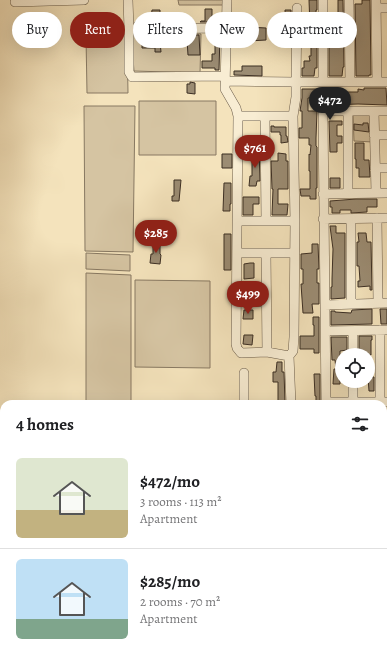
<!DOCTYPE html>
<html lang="en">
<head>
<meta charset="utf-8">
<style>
  body { margin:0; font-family:Alegreya,serif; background:#f2f2f2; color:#202124; height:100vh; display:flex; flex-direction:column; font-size:15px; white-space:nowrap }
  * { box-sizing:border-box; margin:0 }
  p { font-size:13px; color:#757577 }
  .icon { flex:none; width:22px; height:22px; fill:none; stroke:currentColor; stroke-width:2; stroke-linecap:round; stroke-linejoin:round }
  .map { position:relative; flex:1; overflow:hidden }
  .drawer { position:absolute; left:0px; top:400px; width:387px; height:256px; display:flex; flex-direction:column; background:#fff; border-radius:12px 12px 0 0; box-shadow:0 4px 16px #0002 }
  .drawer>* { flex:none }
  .guide { position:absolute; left:12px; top:12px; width:363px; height:36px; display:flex; gap:8px }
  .buttons { position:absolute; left:335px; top:348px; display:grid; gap:8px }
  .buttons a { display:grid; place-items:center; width:40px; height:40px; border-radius:50%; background:#fff; box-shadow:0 4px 16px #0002; font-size:20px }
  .price { position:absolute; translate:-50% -34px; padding:0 9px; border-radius:14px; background:#8f2418; color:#fff; font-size:13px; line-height:26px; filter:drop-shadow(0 1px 2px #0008) }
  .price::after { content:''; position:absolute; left:50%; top:24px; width:12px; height:9px; margin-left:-6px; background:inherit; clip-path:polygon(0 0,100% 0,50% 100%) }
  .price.selected { background:#222; color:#fff }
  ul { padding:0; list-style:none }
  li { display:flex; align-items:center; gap:12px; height:100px; padding:0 16px }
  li+li { border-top:1px solid #e0e0e0 }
  li span { display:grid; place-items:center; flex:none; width:112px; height:80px; border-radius:6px; color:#555 }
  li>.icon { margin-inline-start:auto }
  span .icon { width:48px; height:48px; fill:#fffc; stroke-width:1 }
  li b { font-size:17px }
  h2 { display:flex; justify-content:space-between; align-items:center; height:48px; padding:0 16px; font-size:17px }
  .tag { padding:0 14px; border-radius:18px; background:#fff; box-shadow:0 4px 16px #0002; font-size:14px; line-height:36px }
  .tag.selected { background:#8f2418; color:#fff }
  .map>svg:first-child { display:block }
  .green { fill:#d5c4a2; stroke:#887962 }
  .building { fill:#9b8c73; stroke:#3b2e23 }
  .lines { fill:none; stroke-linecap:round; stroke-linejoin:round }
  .minor-casing { stroke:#695b49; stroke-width:10 }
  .major-casing { stroke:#3b2e23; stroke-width:12 }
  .minor { stroke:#f8edd3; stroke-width:9 }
  .major { stroke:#f4e3bc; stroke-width:11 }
</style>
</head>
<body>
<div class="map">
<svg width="387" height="656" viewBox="0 0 387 656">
  <rect width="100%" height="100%" fill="#f4e3bc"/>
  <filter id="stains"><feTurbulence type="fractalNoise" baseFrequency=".005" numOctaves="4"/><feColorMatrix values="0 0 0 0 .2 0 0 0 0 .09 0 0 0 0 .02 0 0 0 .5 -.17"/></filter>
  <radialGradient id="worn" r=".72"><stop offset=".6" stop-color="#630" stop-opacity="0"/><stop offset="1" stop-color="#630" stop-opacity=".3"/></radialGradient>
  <path class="green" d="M178,0H224V5H179Z
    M131,33L201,34L200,73L134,71Z
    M127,35L128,93H87L86,37Z
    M139,101H216V155H139Z
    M84,106H135L133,252L85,251Z
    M353,114H373V142L354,141Z
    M86,253L130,255V271L86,269Z
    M86,273L131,275V404H86Z
    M135,280L210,281V368L135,367Z"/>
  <path class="building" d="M309,0H317V10H316V21L317,22V68H315L314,76H302V68H304V61H310L309,56H311V27H310Z
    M338,0H343L344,67H343L342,76H329V14H338Z
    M362,0H370L371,75H369V76H356L355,4H362Z
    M205,9H212V19H215V22H200L201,21H205Z
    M152,10H160V23H135V22H143V18H151Z
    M285,10H291V35H288V37H281V30H286Z
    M248,27L266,28V40L248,41Z
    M215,34H220L219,70H215V68H202V61H212V54H215Z
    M179,35H199L200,55H188L187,40H179Z
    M144,42H160L161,52H155V48H142V43H144Z
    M242,66H262V76L234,75V71H242Z
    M190,82L195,83V94L187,93V84H190Z
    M364,88H386L387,105L358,104L326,105L323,106V98H308V111H317L316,138V146L317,147V188H316V199H310V196H301L300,189H310V171H309V154L310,155L311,145H309V138H299V128H302V111H300L302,98V89H332V98H346V92H358V89L364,90Z
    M329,121H342V125H337V136H342V143H337V152H330Z
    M363,123H368L369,132L354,130V124L363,125Z
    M271,126H274V127H286V136H287L288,142L281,143V135H280V132H271Z
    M355,143H364V160H369L370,177H359V168H356V159H355Z
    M258,149H259L260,181H257L256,186H249L250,176H252V152H258Z
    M278,153L286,154V161H288V189H278V204H288L287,215H272L273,189H272L271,161H278Z
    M222,154H232V168H222Z
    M330,178H340V188H330Z
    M174,180H181L179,201H172V196H174Z
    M224,183H231V204H230V211H223Z
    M243,197H259V204H253V215H243Z
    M356,199H377V207H367V212L351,213V210H340V213H332V207H330V201Z
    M330,226H336V233H345V298L331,299V287H332V279L333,249Z
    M358,233H366L367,242H371L372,290H370V286L358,287V281H360L359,266H357V242H359Z
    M224,234H231V270H224Z
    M153,243H160V254L161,255L160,264L150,263L151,254H153Z
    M312,244H318L319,269H317V283H319V304H312L313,313H303L301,284H303V269H301V254L312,253Z
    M250,263H254V278L244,279V264Z
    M255,285H260L261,306H254V300L247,299V292H255Z
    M372,309V324L331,325V311H335V312L351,313L352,310Z
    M380,309H387V324H381Z
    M244,310H253V319H243Z
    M313,317H319V353H314V349H300V336H314V325H313Z
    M244,335H253L252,345L243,344Z
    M359,336H372V340H371V355H359Z
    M331,337H347V350L340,351V361H342V367L341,368V376H340V384H333L334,369H336L335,360H332Z
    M277,362H282V372H284L285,403H278V382H273V372H276Z
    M314,374H320V404H316V396H315Z
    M368,377H374V391H369Z"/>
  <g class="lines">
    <defs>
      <path id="minor" d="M128,0L129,29L226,28
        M227,0L225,89L236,108L238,116L236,344L237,348L241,353L267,352L289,356
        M349,0L350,82
        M376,0L377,82
        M15,2L84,0
        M376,8H387
        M129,29V72L132,77L225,76
        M226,81L296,82L297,8
        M323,81V0
        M374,111L376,193
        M238,116H293
        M265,117L266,221
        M374,135H387
        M375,168H387
        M348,193V111
        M323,194L387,193
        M377,218L378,303
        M323,219L387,218
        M351,219V304
        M237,221H295
        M237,253H295
        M266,253L267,352
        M325,305L387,303
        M326,331L387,330
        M353,355V331
        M244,373V404
        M326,402L323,115V113L326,111H387
        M353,402V381
        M380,402V330
        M291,404L289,356L293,351L294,337L295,221L293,116L296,97V82H387
        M326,404V402H387
        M383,428H387
        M383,453H387
        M383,490H387
        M383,513H387
        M383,539H387
        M383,564H387
        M383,592H387
        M383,617H387
        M14,652V656
        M356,652V656
        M92,656L93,652
        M116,656L117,652
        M156,656L157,652
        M179,656L180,652
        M323,656V652"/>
      <path id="major" d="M383,650H387
        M0,651H4"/>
    </defs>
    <use href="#minor" class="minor-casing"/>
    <use href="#major" class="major-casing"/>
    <use href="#minor" class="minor"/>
    <use href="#major" class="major"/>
  </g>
  <rect width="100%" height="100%" filter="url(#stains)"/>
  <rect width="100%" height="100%" fill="url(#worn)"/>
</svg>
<div class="buttons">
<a><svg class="icon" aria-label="locate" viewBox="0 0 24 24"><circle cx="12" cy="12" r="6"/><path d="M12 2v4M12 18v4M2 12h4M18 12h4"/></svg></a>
</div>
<b class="price selected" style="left:330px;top:121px">$472</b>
<b class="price" style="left:255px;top:169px">$761</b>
<b class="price" style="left:156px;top:254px">$285</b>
<b class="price" style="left:248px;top:315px">$499</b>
<div class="guide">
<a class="tag">Buy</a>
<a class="tag selected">Rent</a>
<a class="tag">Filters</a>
<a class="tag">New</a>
<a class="tag">Apartment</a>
</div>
<section class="drawer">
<h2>4 homes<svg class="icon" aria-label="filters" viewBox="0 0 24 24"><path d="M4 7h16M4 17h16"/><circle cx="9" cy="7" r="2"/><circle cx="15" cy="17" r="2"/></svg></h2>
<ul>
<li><span style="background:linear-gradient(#dfe7d0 65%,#c2b280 0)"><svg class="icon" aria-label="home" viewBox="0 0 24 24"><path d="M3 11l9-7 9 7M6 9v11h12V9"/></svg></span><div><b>$472/mo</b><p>3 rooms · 113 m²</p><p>Apartment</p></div></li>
<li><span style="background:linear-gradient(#bfe0f5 75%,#7fa58c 0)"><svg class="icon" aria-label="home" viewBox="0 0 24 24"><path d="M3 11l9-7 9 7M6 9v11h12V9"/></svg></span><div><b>$285/mo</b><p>2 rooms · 70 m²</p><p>Apartment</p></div></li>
</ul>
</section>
</div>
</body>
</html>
